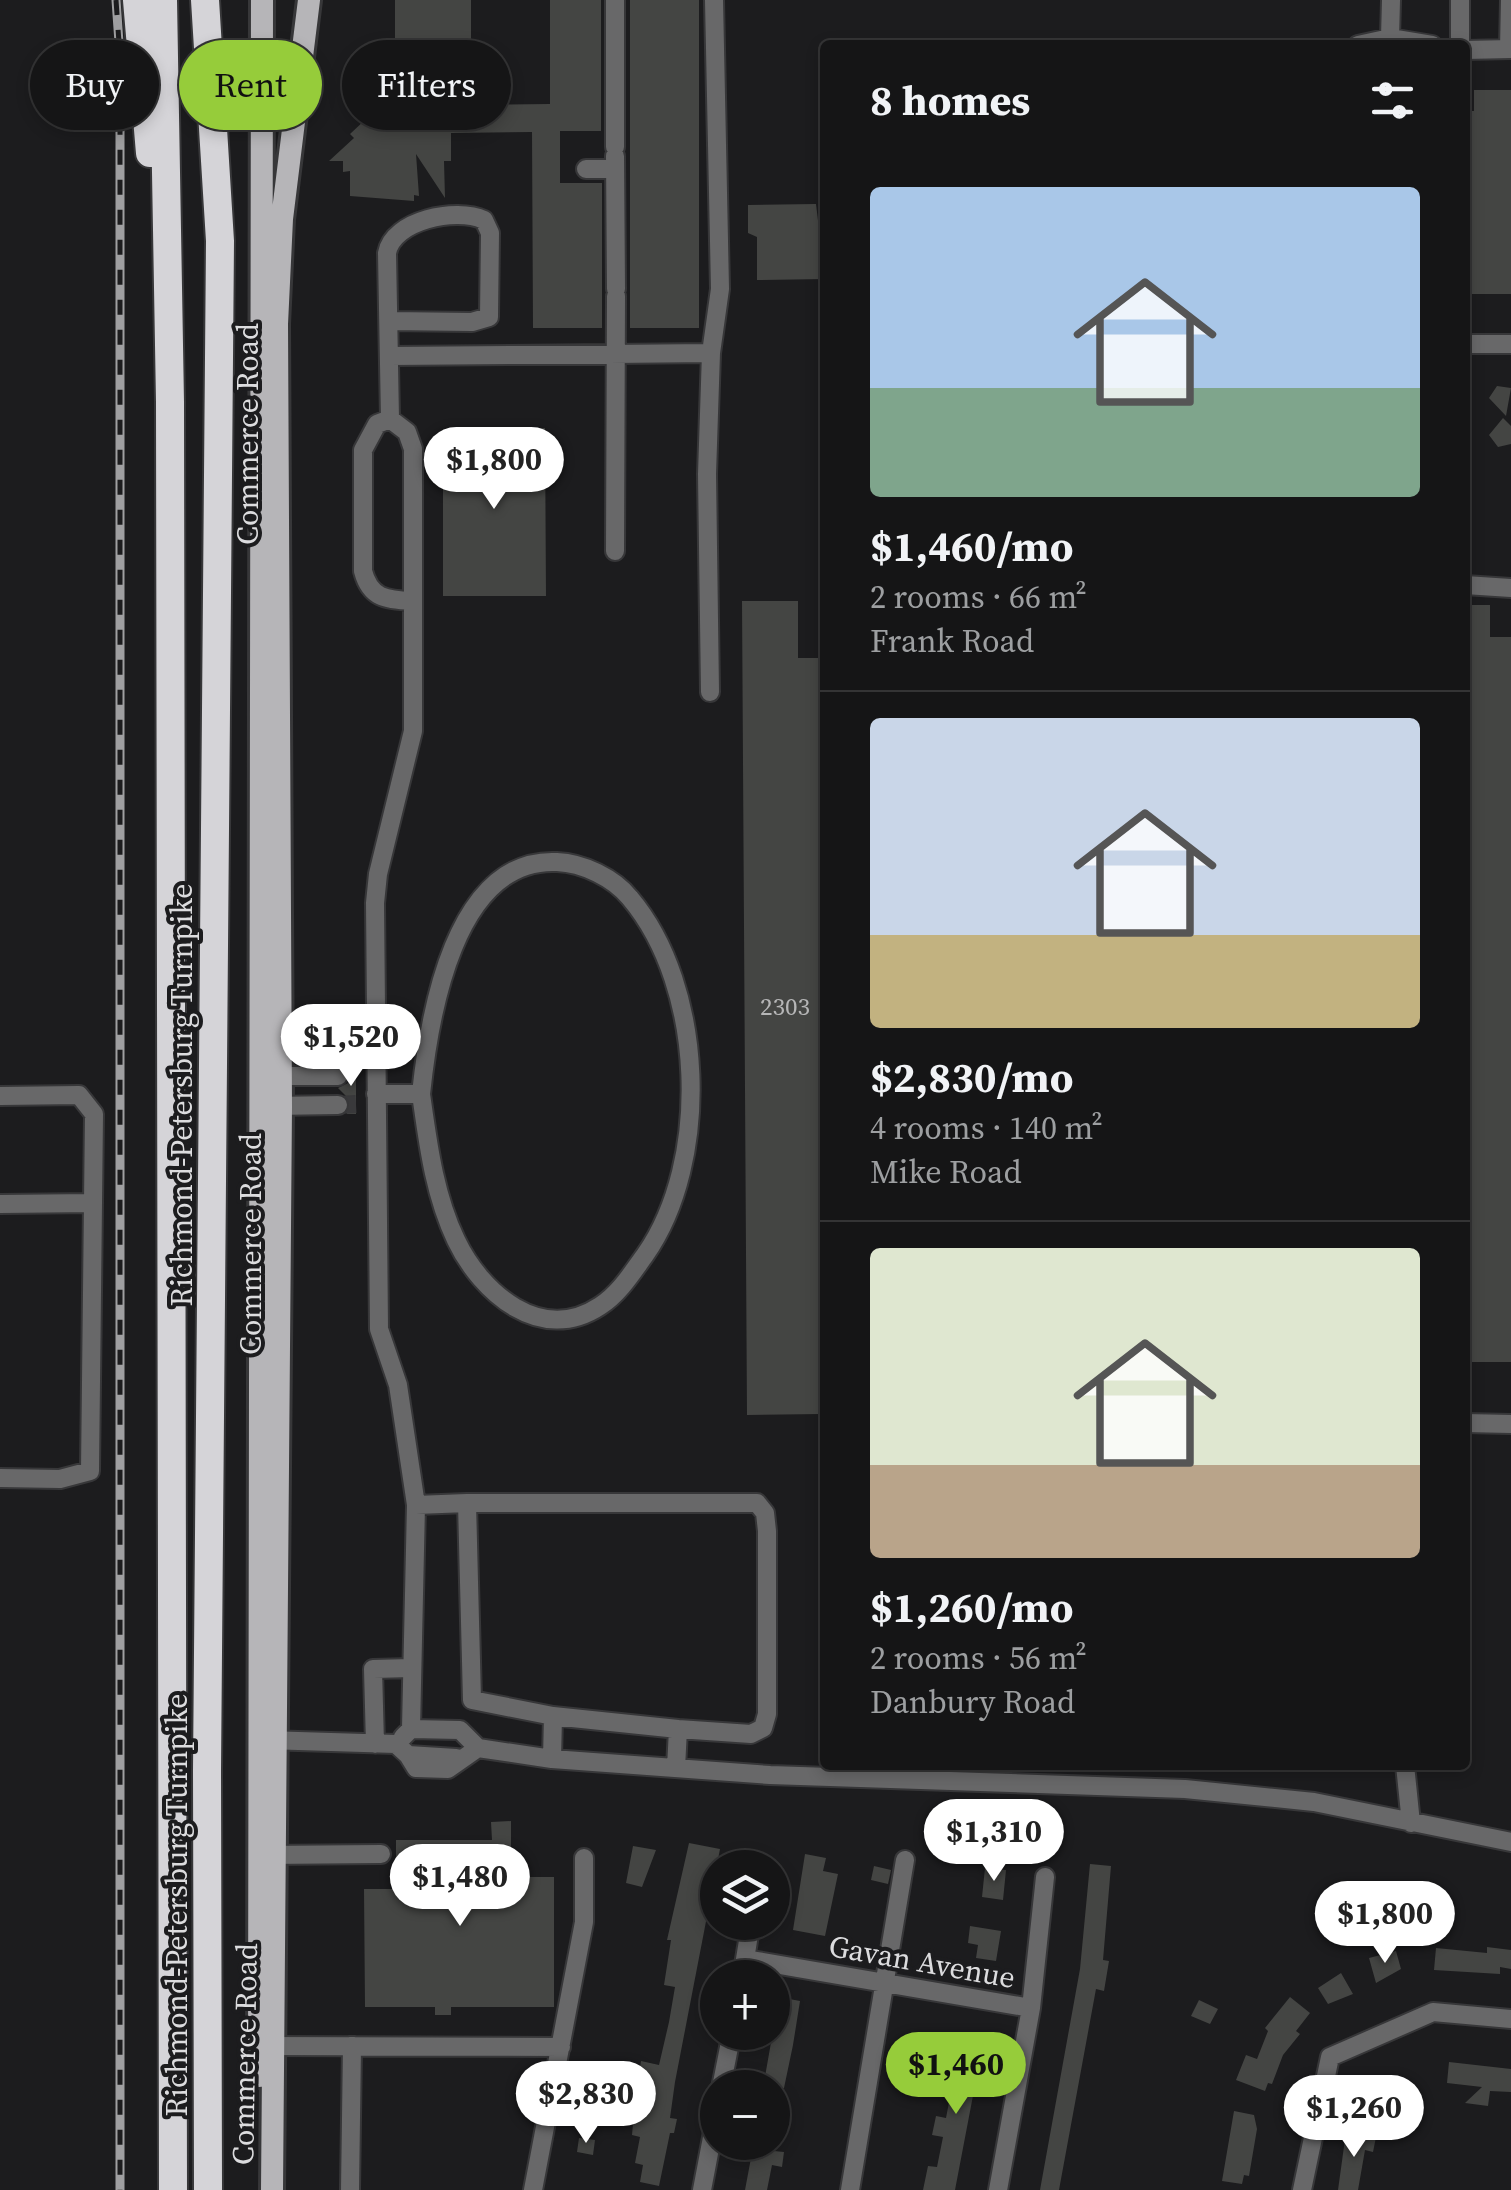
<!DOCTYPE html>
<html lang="en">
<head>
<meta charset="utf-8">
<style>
  body { margin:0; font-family:"Source Serif 4",serif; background:#1e1e1f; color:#f1f3f6; height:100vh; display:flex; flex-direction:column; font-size:38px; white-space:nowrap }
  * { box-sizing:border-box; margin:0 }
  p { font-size:32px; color:#9d9fa1 }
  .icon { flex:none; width:55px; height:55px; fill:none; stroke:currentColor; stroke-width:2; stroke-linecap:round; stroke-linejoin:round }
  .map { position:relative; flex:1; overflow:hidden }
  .drawer { position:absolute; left:820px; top:40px; width:650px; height:1730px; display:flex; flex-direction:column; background:#151516; border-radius:10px; box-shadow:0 5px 15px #0003,0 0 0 2px #343435 }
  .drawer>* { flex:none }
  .top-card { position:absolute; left:30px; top:40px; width:640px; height:90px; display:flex; gap:20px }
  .fabs { position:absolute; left:700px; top:1850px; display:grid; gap:20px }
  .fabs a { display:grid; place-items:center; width:90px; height:90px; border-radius:50%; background:#151516; box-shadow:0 5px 15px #0003,0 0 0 2px #343435; font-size:50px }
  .price { position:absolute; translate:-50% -85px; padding:0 22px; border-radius:35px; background:#fff; color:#222; font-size:32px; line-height:65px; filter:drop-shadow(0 2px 5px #0008) }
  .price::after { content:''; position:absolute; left:50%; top:60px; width:30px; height:22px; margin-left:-15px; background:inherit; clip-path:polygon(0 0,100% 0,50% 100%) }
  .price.active { background:#96cc3a; color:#111 }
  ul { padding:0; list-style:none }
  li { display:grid; align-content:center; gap:20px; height:530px; padding:0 50px }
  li+li { border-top:2px solid #343435 }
  li span { display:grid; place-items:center; height:310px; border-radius:10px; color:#555 }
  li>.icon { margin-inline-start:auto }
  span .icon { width:180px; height:180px; fill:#fffc; stroke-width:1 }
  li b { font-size:42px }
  h2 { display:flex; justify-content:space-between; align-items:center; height:120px; padding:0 50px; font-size:42px }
  .chip { padding:0 35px; border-radius:45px; background:#151516; box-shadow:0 5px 15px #0003,0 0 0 2px #343435; font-size:35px; line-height:90px }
  .chip.active { background:#96cc3a; color:#111 }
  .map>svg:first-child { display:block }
  .building { fill:#444543 }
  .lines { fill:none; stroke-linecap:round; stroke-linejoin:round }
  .minor-tunnel { stroke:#39393b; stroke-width:18; stroke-dasharray:18 9; stroke-linecap:butt }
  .minor-casing { stroke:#373739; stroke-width:22 }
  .major-casing { stroke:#373739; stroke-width:28 }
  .highway-casing { stroke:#373739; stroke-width:32 }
  .minor { stroke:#686869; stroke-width:18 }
  .major { stroke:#b6b5b8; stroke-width:22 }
  .highway { stroke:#d5d4d8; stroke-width:28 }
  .rail-casing { stroke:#9f9fa1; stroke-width:9 }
  .rail { stroke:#1c1c1e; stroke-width:5; stroke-dasharray:15; stroke-linecap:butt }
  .labels { text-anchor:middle; stroke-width:8; stroke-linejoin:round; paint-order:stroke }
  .number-label { font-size:25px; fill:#b6b6b7 }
  .street-label { font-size:30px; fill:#dcdcde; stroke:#1c1c1e }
</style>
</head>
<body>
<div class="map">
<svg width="1511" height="2190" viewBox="0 0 1511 2190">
  <rect width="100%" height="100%" fill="#1c1c1e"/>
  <path class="building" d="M395,0H471V72H443V105L550,104V0H601V131H560V183H602V328H533L532,132L451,133V161H444L445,198L416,154L419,196L414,195V201L350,196V171L343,172V161H329L354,138L350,134L366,119H378L377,73L395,72Z
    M630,0H699V328H630Z
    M1474,90H1511V294H1465V111H1474Z
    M816,204L825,279L757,280V237L748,233V205Z
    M1497,386L1511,388L1506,416L1489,398Z
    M1503,418L1511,426V444L1498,447L1489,435Z
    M545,428L546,596H443V429Z
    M742,601H798V658H825V713H818V827H825V878H818V977H825V1034H818V1140H825V1197H821V1307H825L821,1414L747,1415Z
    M1465,605H1490V637H1511V1362H1465Z
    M356,1064V1114H347L349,1099L338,1088L348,1083L350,1075L343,1065Z
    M511,1821V1877H554V2007H451V2015H435V2007H365L364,1889H396V1840H492L491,1822Z
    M689,1843L720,1849L675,2082L670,2118L677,2119L674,2133H670L659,2186L640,2182L643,2165L635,2163L640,2137L632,2135L636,2091L641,2061L659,2065L669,2022L675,1987L664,1985L671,1940H667Z
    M633,1846L656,1850L642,1887L626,1883Z
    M805,1854L826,1858L823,1871L838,1874L825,1936L793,1930Z
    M1090,1864L1111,1866L1103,1960L1109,1961L1104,1991L1096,1989L1059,2190H1040L1080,1969Z
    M874,1866L891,1870L888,1884L871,1880Z
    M985,1868L1006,1870L1003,1900L982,1897Z
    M970,1926L1001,1931L996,1961L976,1958L978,1945L968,1943Z
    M1487,1947L1511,1950V1969L1500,1967V1974L1434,1970L1436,1948L1487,1953Z
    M1396,1951L1401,1969L1376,1983L1369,1958Z
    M1341,1973L1353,1994L1328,2004L1318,1988Z
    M779,1997L800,2001L793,2045L784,2088H763Z
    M1290,1997L1310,2013L1296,2031L1300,2034L1283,2055L1272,2084L1268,2083L1265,2091L1236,2080L1246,2055L1257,2059L1268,2031L1265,2028Z
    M1199,2000L1218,2009L1210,2024L1191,2016Z
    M962,2034L984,2038L955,2190H923L928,2166L937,2167L943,2137L932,2135L936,2116L946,2118Z
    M1449,2062L1511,2069V2092L1490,2091L1488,2106L1465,2103L1482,2087L1447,2083Z
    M1385,2086L1399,2099L1381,2118L1364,2102Z
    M1234,2111L1254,2115L1257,2129L1249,2176L1244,2175L1242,2184L1222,2181Z
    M1346,2132L1376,2137L1373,2152L1365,2150L1358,2190H1338Z
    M579,2138L595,2140L593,2155L577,2152Z
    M754,2142H775L774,2151L784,2152L782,2167L772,2165L767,2190H745Z"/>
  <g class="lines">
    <path class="minor-tunnel" d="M338,1105L356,1104"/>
    <defs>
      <path id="minor" d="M615,0V147
        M1391,0L1390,38L1432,45
        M1358,45L1390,38
        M1460,45V0
        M1509,49L1510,0
        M1465,50L1511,49
        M615,156L616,289
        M586,169H615
        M389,321L472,322L489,317L490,233L484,220C456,207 393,220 387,253L390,419L407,432L413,449V731L378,874L375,903L379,1329L398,1385L416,1505
        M1465,344H1511
        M390,356L711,353
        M390,419L377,424L363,450V571C370,598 386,600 412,601
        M615,551L616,296
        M1465,585L1511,588
        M710,692L707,474L711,353L720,289L714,0
        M269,1076H338
        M376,1094H421C428,1143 434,1194 456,1240C481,1293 541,1345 600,1306C619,1294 632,1273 645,1255C711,1161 705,987 630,898C614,878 583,863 557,862C454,857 429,1017 421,1094
        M0,1096L79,1095L94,1114L90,1471L60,1479L0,1478
        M272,1106L338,1105
        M0,1204L93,1203
        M1465,1423L1511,1424
        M553,1716L678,1729
        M411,1729L416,1505L467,1503
        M403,1737L411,1729L460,1730L478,1748
        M266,1740L396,1744L408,1755L456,1758
        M375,1744L373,1669L411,1668
        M408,1755L416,1768L448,1769L478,1748L552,1759L770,1775L1185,1789L1314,1802L1511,1842
        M552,1759L553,1716L472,1700L467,1503H757L765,1513L767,1531V1714L763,1728L751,1734L678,1729L676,1768
        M1405,1765L1411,1823
        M264,1855L381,1854
        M745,1959L1031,2008
        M742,1978L751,1922
        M262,2046L561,2047
        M721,2088L732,2032
        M350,2190L352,2046
        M533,2190L584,1922V1858
        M702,2190L718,2106
        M850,2190L905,1860
        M998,2190L1031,2008L1045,1877
        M1302,2190L1330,2057L1433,2012L1511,2019"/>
      <path id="major" d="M259,2076L262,0
        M272,2190L281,1106L277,324L282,219L309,0"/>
      <path id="highway" d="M137,0L150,153
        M163,0L170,402L173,2190
        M205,0L220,241L207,1770L208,2190"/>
    </defs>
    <use href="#minor" class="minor-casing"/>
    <use href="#major" class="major-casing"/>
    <use href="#highway" class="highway-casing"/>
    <use href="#minor" class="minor"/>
    <use href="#major" class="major"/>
    <use href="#highway" class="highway"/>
    <defs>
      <path id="rail" d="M116,0L120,57V2190"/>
    </defs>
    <use href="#rail" class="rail-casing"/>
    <use href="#rail" class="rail"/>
  </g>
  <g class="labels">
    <g class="number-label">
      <text x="785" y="1015">2303</text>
    </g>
    <g class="street-label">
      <text transform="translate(248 434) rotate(-90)" y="10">Commerce Road</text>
      <text transform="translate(182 1095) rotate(-90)" y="10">Richmond-Petersburg Turnpike</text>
      <text transform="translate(251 1244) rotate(-90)" y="10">Commerce Road</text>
      <text transform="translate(177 1905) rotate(-90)" y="10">Richmond-Petersburg Turnpike</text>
      <text transform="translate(922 1962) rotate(10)" y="10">Gavan Avenue</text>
      <text transform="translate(245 2054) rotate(-89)" y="10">Commerce Road</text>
    </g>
  </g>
</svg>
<div class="fabs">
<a><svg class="icon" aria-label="layers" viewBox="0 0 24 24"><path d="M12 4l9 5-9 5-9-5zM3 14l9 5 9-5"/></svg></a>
<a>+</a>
<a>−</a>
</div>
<b class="price" style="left:494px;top:512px">$1,800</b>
<b class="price" style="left:351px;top:1089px">$1,520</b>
<b class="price" style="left:994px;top:1884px">$1,310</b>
<b class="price" style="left:460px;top:1929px">$1,480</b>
<b class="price" style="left:1385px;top:1966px">$1,800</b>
<b class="price active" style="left:956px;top:2117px">$1,460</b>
<b class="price" style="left:586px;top:2146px">$2,830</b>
<b class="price" style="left:1354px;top:2160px">$1,260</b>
<div class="top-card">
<a class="chip">Buy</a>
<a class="chip active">Rent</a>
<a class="chip">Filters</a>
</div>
<section class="drawer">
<h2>8 homes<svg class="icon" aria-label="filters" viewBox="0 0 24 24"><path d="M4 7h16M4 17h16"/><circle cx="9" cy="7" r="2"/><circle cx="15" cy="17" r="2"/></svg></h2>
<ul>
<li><span style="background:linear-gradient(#a9c7e8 65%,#7fa58c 0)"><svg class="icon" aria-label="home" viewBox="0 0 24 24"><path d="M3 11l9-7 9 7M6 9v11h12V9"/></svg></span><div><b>$1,460/mo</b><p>2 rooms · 66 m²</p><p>Frank Road</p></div></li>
<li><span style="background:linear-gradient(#c9d6e8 70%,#c2b280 0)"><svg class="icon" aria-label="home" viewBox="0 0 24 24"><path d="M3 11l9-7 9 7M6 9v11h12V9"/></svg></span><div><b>$2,830/mo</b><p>4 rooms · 140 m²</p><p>Mike Road</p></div></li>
<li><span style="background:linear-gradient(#dfe7d0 70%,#b9a48a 0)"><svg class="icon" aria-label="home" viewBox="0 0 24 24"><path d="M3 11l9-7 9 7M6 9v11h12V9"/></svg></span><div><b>$1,260/mo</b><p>2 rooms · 56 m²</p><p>Danbury Road</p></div></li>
</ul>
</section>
</div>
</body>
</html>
